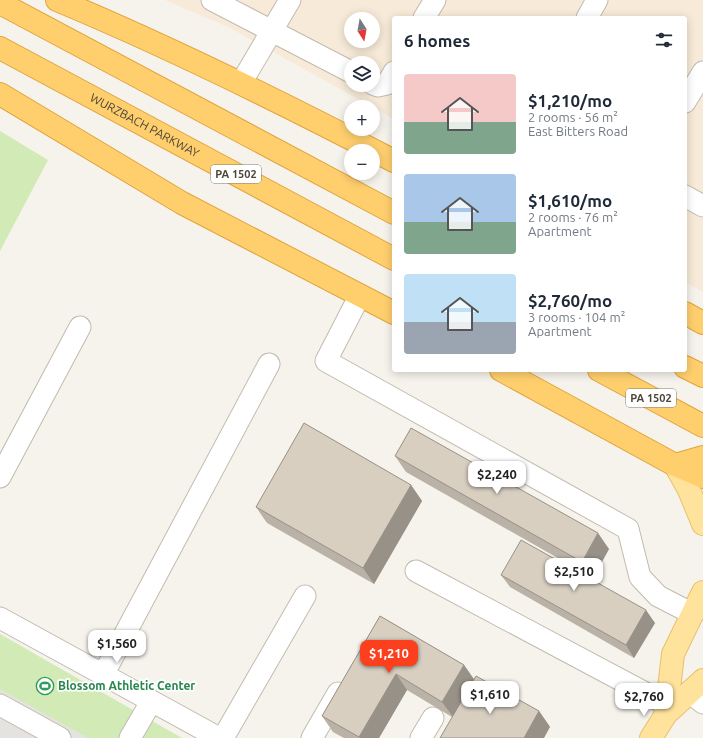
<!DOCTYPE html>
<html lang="en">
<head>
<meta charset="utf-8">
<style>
  body { margin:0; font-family:Ubuntu,sans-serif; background:#f6f6f7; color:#1f2937; height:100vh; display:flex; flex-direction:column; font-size:15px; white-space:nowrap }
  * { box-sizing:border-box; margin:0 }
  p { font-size:13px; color:#747a83 }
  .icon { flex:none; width:22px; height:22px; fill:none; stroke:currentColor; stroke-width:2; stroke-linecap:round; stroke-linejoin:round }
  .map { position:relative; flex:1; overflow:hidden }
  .panel { position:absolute; left:392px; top:16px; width:295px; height:356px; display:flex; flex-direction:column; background:#fff; border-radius:4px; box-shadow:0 2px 10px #0003 }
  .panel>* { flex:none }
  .needle { width:26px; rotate:169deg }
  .controls { position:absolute; left:344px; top:12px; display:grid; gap:8px }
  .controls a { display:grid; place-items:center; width:36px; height:36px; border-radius:50%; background:#fff; box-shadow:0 2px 10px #0003; font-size:20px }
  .price { position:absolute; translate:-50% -34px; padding:0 9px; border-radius:8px; background:#fff; color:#222; font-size:13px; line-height:26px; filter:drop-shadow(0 1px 2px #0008) }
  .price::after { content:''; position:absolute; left:50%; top:24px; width:12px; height:9px; margin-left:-6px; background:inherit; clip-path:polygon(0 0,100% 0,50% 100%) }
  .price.active { background:#fc3f1d; color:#fff }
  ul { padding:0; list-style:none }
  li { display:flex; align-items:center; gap:12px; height:100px; padding:0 12px }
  li span { display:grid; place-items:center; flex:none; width:112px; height:80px; border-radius:4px; color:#555 }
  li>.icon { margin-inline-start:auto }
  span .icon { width:48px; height:48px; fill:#fffc; stroke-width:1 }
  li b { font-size:17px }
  h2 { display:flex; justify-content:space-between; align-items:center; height:48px; padding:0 12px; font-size:17px }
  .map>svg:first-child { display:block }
  .commercial { fill:#f7ead8; fill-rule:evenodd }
  .green { fill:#d2eab5 }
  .parking { fill:#e5e3e0 }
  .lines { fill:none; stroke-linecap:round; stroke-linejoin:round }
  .minor-casing { stroke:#c2bbae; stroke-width:23 }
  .major-casing { stroke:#e6c16a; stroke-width:24 }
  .highway-casing { stroke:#e0a43c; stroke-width:24 }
  .minor { stroke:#fff; stroke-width:21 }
  .major { stroke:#ffe39c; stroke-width:22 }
  .highway { stroke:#ffcf6e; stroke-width:22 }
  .wall { fill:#bab2a6 }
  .shaded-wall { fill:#979187 }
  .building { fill:#d8cfc1; stroke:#979187 }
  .labels { text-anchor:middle; stroke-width:3.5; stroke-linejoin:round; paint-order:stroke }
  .shield { fill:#fff; stroke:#817c74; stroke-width:1 }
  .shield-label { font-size:11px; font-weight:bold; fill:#4b4439 }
  .street-label { font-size:12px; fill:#4b4439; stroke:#fff }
  .leisure-label { font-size:12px; font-weight:bold; fill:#27864d; stroke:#fff; text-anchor:start }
</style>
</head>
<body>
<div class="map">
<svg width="703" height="738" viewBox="0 0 703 738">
  <rect width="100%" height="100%" fill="#f6f3ec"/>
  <path class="commercial" d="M165,0H703V292L685,282V18H394V119L230,28ZM351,19H373V41H351ZM351,63H373V85H351Z"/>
  <path class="green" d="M0,131L48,160L0,251Z
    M0,634L182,738H0Z"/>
  <path class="parking" d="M0,689L88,738H0Z"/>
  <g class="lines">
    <defs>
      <path id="minor" d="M212,0L351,72
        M424,18L435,0
        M587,18L597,0
        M241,83L290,0
        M373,84L378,86L387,84L394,72
        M685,102L703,72
        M685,196L703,206
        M360,295L326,361L628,529L640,577L658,596L693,614
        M0,477L80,327
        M416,571L666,704
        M0,618L219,738
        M103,675L269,364
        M689,692L703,703
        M0,705L60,738
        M130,738L151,702
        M223,738L305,596
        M312,738L338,693
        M421,738L433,718"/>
      <path id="major" d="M675,465L689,490L703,524
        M666,714L673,654L703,592
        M651,738L666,714L703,680"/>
      <g id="highway">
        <path d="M57,0C172,48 283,103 394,161"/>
        <path d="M0,3L394,213"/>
        <path id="s1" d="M0,48L394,259"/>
        <path d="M0,94L182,203L394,313"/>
        <path d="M685,313L703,323"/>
        <path d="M685,367L703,376"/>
        <path d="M501,370L675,465L703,477"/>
        <path d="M599,370L703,426"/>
        <path d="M675,465L703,457"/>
      </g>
    </defs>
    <use href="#minor" class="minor-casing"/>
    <use href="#major" class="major-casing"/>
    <use href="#highway" class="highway-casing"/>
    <use href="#minor" class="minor"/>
    <use href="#major" class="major"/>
    <use href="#highway" class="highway"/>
  </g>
  <path class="wall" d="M395,456L609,549L593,578L406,472Z
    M411,485L422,501L374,584L267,523L256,507Z
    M501,575L655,623L634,658L510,587Z
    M380,616L464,665L474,679L539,711L550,727L452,717L407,690L379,738H344L333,732L322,716Z"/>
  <path class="shaded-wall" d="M411,485L422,501L374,584L363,568Z
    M598,533L609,549L593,578L582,562Z
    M646,610L655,623L634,658L626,645Z
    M464,665L475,681L454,718L442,702Z
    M396,674L407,690L379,738H360L359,737Z
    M539,711L550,727L544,738H524Z"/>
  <path class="building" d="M304,423L411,485L363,568L256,507Z
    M411,428L598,533L582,562L395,456Z
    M521,540L646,610L626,645L501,575Z
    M380,616L464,665L442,702L396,674L359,737L322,716Z
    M476,676L539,711L524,738H440Z"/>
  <defs>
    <symbol id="stadium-ring" viewBox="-11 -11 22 22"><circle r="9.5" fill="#fff" stroke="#2e9e5b" stroke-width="1.5"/><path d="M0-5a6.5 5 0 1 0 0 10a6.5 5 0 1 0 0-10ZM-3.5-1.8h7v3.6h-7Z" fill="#2e9e5b"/></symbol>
  </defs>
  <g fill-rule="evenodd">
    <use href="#stadium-ring" x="35" y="676" width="20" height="20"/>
  </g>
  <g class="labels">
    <g class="shield">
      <rect x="211" y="165" width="50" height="18" rx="3"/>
      <rect x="626" y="389" width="50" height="18" rx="3"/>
    </g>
    <g class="shield-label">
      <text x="236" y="178">PA 1502</text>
      <text x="651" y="402">PA 1502</text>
    </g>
    <g class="street-label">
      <text dy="4" stroke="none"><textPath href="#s1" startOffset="164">WURZBACH PARKWAY</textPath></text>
    </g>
    <g class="leisure-label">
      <text x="58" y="690">Blossom Athletic Center</text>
    </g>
  </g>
</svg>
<div class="controls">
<a><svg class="needle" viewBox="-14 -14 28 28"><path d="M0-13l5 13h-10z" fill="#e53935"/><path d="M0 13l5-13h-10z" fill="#747a83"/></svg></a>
<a><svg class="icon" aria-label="layers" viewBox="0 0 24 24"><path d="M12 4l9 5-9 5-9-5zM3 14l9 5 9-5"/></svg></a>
<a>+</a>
<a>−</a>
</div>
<b class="price" style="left:497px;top:495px">$2,240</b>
<b class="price" style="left:574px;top:592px">$2,510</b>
<b class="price" style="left:117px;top:664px">$1,560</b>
<b class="price active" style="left:389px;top:674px">$1,210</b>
<b class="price" style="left:490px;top:715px">$1,610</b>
<b class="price" style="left:644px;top:717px">$2,760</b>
<section class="panel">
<h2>6 homes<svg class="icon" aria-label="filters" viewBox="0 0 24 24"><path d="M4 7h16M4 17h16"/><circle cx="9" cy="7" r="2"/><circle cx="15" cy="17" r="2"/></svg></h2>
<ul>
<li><span style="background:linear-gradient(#f6c9c9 60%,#7fa58c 0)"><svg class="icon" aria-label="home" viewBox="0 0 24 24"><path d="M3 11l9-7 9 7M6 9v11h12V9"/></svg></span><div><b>$1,210/mo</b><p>2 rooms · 56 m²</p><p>East Bitters Road</p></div></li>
<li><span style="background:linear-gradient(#a9c7e8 60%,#7fa58c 0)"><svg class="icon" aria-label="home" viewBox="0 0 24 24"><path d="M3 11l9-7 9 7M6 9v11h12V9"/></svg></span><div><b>$1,610/mo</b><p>2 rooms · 76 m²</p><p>Apartment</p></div></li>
<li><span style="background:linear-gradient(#bfe0f5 60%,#9aa5b1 0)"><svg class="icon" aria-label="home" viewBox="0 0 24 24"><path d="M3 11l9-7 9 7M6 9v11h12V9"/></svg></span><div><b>$2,760/mo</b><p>3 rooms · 104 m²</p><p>Apartment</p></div></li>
</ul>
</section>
</div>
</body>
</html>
